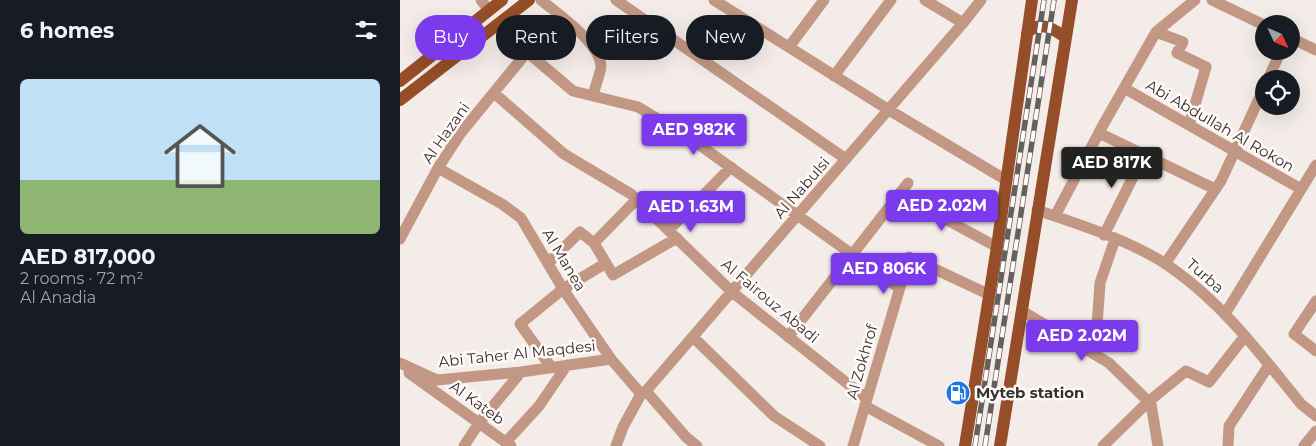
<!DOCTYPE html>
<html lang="en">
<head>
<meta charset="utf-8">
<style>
  body { margin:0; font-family:Montserrat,sans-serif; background:#242831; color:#f1f3f6; height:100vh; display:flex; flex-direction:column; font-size:19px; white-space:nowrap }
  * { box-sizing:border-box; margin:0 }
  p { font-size:16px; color:#9ea1a6 }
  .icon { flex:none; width:28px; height:28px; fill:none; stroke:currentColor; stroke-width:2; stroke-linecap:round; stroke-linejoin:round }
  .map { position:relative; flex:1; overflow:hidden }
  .details { display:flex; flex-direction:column; background:#171b24; width:400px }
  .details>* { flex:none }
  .top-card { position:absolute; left:15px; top:15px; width:475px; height:45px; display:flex; gap:10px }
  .needle { width:32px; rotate:134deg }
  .fabs { position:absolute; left:855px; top:15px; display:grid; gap:10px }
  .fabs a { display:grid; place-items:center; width:45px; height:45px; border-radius:50%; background:#171b24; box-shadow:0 5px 20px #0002; font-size:25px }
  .price { position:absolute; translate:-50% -42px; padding:0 11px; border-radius:5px; background:#7c3aed; color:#fff; font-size:16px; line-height:32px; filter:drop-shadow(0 1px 2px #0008) }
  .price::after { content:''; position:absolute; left:50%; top:30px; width:15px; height:11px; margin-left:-8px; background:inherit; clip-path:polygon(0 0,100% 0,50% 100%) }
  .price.active { background:#222; color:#fff }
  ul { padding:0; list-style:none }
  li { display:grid; align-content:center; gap:10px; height:265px; padding:0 20px }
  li+li { border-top:1px solid #363941 }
  li span { display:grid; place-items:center; height:155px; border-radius:8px; color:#555 }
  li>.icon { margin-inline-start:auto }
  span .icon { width:90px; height:90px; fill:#fffc; stroke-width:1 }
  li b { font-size:21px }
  h2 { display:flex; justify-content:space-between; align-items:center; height:60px; padding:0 20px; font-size:21px }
  .pill { padding:0 18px; border-radius:22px; background:#171b24; box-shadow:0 5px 20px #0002; font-size:18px; line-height:45px }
  .pill.active { background:#7c3aed; color:#fff }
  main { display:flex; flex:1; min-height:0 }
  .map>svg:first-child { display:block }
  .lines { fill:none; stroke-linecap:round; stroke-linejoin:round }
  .minor { stroke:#c29884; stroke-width:11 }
  .primary { stroke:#964e28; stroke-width:12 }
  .rail-casing { stroke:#64605e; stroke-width:5.5 }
  .rail { stroke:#fffaf8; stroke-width:4; stroke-dasharray:11; stroke-linecap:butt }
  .labels { text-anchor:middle; stroke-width:5; stroke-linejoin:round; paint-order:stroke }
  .street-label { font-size:15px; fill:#33302f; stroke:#fffaf8 }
  .poi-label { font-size:15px; font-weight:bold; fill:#33302f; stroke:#fffaf8; text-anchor:start }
</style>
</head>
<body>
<main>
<section class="details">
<h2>6 homes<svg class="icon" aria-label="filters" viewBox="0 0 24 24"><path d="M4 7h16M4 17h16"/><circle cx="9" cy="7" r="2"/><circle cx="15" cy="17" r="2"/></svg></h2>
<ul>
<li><span style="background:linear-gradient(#bfe0f5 65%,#8fb573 0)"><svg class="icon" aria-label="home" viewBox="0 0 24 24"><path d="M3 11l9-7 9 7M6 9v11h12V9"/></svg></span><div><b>AED 817,000</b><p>2 rooms · 72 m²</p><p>Al Anadia</p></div></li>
</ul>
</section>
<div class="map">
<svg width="916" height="446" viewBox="0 0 916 446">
  <rect width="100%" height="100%" fill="#f4ece9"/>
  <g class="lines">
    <path class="minor" d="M81,0L89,10
      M141,0C159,15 199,42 201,66C202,69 194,89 193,96
      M216,0L446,159
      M314,0L489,110L606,180
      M525,0L563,23
      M812,0L864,25
      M99,24L127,52L173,91L238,107L294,141L499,288
      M756,32L783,42L777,53L806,67L789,125
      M891,38L916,50
      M389,47L424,0
      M199,55L220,47L251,23
      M434,76L491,0
      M868,79L881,51
      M724,88L901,189
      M94,93L164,154L231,194L332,292L467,399
      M699,133L815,189
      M38,168L102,204L121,218L163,289L211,359L241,394
      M499,194L597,247
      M637,210C680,225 736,242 773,269C824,305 862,356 901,404L916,416
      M655,216L703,125L756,32L795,0
      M269,230L331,167
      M704,235L744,155
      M0,239L38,168L60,134L127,52
      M194,243L237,199
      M148,263L180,232L194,243L213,275L277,238
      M765,264L821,181L864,88
      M916,301L894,334L916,351
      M622,311L709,363L751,404L758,446
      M825,314L916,165
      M293,337L374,416L420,446
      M388,337L508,183
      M695,355L700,283L715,239
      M0,363L37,380L121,372L211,359
      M151,367L120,324L163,289L206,263
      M9,373L111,446
      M246,391L286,437L297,446
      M465,406L539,446
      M106,442L139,406L167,365
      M64,446L79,423L121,372
      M216,446L223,427L241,394L246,391L563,23L581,0
      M453,446L509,257L588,294
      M703,446L748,402L786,371L809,382L845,336
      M828,446L829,426L869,365
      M904,446L916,431"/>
    <path class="primary" d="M627,33C640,20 652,28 665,37
      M0,81L102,0
      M0,100L129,0
      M565,446L597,247L632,0
      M600,446L672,0"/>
    <defs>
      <path id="rail" d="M575,446L644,0
        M585,446L654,0"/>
    </defs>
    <use href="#rail" class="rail-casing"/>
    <use href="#rail" class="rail"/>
  </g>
  <defs>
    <symbol id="fuel-disc" viewBox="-11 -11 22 22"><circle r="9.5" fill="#1f77e0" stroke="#fffaf8"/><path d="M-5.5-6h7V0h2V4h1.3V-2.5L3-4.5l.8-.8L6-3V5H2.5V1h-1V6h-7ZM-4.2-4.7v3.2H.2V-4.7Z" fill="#fff"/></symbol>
  </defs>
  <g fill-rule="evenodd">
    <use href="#fuel-disc" x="544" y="379" width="28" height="28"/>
  </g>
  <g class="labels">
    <g class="street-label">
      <text transform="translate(820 126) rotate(30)" y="5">Abi Abdullah Al Rokon</text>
      <text transform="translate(46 133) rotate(-55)" y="5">Al Hazani</text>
      <text transform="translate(402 188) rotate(-49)" y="5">Al Nabulsi</text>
      <text transform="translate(164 260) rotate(59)" y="5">Al Manea</text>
      <text transform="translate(805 276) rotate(41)" y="5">Turba</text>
      <text transform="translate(370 301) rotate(40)" y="5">Al Fairouz Abadi</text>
      <text transform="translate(117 354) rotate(-6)" y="5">Abi Taher Al Maqdesi</text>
      <text transform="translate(462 362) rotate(-74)" y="5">Al Zokhrof</text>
      <text transform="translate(77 403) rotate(36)" y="5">Al Kateb</text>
    </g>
    <g class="poi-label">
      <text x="576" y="398">Myteb station</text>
    </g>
  </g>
</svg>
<div class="fabs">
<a><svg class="needle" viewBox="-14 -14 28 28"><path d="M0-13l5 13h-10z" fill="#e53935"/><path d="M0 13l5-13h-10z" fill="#9ea1a6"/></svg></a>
<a><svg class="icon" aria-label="locate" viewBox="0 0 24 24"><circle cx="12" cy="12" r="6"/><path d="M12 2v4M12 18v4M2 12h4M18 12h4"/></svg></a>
</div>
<b class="price" style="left:294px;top:156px">AED 982K</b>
<b class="price active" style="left:712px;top:189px">AED 817K</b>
<b class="price" style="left:542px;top:232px">AED 2.02M</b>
<b class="price" style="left:291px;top:233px">AED 1.63M</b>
<b class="price" style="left:484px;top:295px">AED 806K</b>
<b class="price" style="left:682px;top:362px">AED 2.02M</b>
<div class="top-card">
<a class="pill active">Buy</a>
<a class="pill">Rent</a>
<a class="pill">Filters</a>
<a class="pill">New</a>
</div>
</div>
</main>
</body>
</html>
